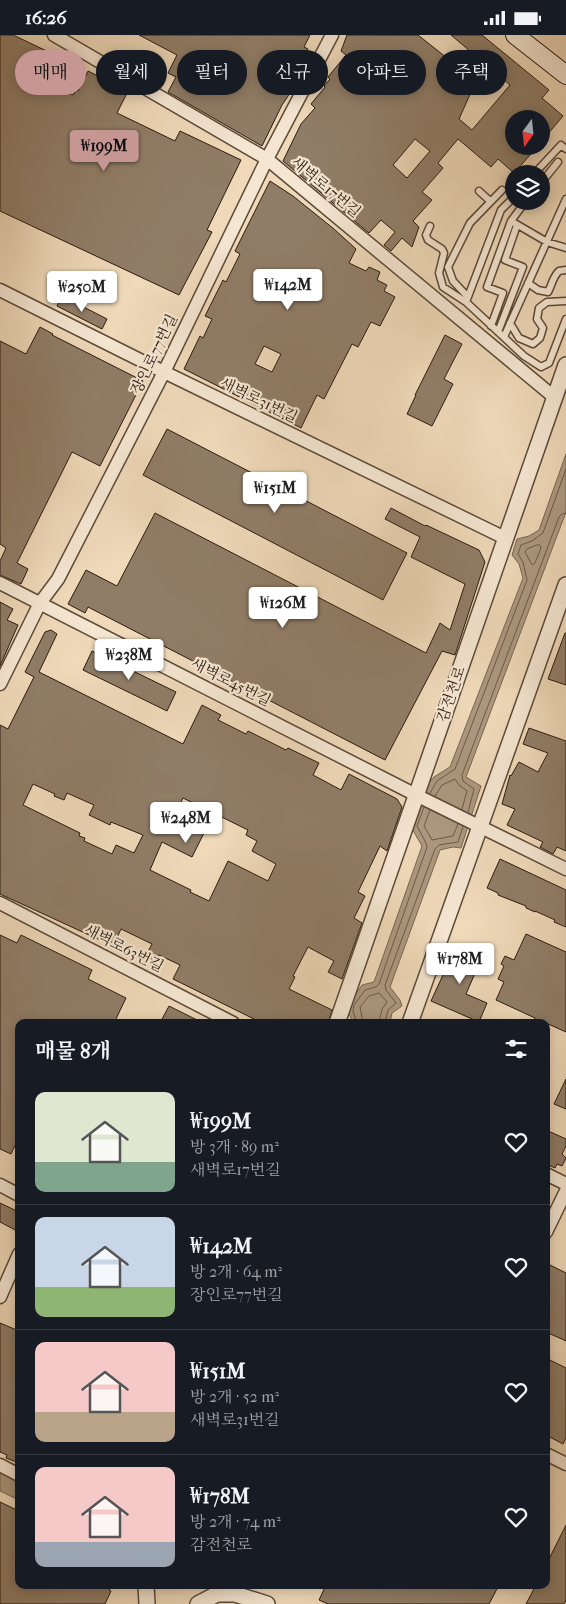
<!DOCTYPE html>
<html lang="ko">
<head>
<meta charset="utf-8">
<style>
  body { margin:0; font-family:"IM FELL French Canon","Noto Serif KR",serif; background:#242831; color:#f1f3f6; height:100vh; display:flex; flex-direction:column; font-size:19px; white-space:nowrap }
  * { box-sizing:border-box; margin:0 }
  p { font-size:16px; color:#9ea1a6 }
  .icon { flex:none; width:28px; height:28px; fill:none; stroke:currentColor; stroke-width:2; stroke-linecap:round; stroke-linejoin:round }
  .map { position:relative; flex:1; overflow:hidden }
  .panel { position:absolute; left:15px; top:984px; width:535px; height:570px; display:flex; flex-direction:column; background:#171b24; border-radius:10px; box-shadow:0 2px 12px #0003 }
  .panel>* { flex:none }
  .top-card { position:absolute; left:15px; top:15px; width:536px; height:45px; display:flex; gap:10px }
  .needle { width:32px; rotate:195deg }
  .buttons { position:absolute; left:505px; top:75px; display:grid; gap:10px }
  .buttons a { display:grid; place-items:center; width:45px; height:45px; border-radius:50%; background:#171b24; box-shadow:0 2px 12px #0003; font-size:25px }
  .price { position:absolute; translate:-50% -42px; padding:0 11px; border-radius:5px; background:#fff; color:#222; font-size:16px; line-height:32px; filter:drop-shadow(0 1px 2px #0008) }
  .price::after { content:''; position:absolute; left:50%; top:30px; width:15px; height:11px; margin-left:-8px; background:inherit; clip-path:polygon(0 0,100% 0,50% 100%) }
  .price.active { background:#c59692; color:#111 }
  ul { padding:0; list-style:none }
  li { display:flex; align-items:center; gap:15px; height:125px; padding:0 20px }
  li+li { border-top:1px solid #363941 }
  li span { display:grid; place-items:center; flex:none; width:140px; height:100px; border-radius:10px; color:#555 }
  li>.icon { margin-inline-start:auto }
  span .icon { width:60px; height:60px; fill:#fffc; stroke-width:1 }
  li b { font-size:21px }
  h2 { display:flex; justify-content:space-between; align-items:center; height:60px; padding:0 20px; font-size:21px }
  .tag { padding:0 18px; border-radius:22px; background:#171b24; box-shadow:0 2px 12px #0003; font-size:18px; line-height:45px }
  .tag.active { background:#c59692; color:#111 }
  .status { display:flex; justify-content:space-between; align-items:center; height:35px; padding:0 25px; background:#171b24; direction:ltr }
  .status svg { height:14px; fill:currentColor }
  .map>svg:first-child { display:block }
  .water { fill:#ac987f; stroke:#786652 }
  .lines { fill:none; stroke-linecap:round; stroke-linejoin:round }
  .shore { stroke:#6b5946; stroke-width:1 }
  .building { fill:#907d67; stroke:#2a1a0e; fill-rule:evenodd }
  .service-casing { stroke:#5b4a39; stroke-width:9 }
  .minor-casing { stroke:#5b4a39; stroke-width:15 }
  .tertiary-casing { stroke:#5b4a39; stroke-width:18 }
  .secondary-casing { stroke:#2a1a0e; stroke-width:20 }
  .service { stroke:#f5e6d2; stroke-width:6 }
  .minor { stroke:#f5e6d2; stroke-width:12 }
  .tertiary { stroke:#f5e6d2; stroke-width:15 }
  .secondary { stroke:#f5e6d2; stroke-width:18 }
  .labels { text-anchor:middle; stroke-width:4.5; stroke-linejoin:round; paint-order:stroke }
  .street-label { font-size:15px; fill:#2a1a0e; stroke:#f5e6d2 }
</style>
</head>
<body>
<div class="status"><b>16:26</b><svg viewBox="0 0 49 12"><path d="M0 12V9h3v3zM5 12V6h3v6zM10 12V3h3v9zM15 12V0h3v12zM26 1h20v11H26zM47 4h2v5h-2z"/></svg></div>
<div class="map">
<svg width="566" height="1569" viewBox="0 0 566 1569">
  <rect width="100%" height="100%" fill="#efd9b9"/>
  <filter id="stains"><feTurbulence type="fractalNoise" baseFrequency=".004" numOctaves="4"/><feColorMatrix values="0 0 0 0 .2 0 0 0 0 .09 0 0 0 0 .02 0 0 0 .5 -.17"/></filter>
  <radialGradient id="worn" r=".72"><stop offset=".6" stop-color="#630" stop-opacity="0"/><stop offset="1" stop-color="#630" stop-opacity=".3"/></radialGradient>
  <path class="water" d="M566,419V477L466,742L481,751L461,813L453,812L440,815L390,952L400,965L402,971L392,978L390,987H353L348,977L349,969L362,950L374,947L422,811L411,792L428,749L434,742L450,732L523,543L519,529L512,520L517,504L529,501L539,495Z
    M0,1435L19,1445V1465L0,1456Z"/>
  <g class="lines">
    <path class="shore" d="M537,510H540L541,513L535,528L532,530L525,517L527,514Z
      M430,758L437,746L455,734L527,545L523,527L518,519L521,510L532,506L543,498L566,434
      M435,761L442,750L455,744L459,750L467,756L462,774
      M430,775L424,791L432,805L453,801L458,789
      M468,777L474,754L463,746L462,740L559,482L562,479L566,478
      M357,988L353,976L354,970L365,955L376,952L379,949L427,812L426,808L417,791L424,772
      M363,988L360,972L369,961L379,958L387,967L382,974L379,988
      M385,988L388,975L396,968L386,955L385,950L435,814L439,810L458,807L463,792"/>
  </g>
  <path class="building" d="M0,0H13L53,19L41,44L73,60L76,55L78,56L88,36L110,47L109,49L127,58L117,78L175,106L180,96L241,125L207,195L212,197L179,260L0,176Z
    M139,0H310L304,12L308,14L299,31L296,29L287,46L296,51L292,59L290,58L282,70L262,111L168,57L176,42L168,38L177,20Z
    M347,0H418L476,46L459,84L472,95L510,50L451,0H482L549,55L542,63L563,81L541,107V84H514V111H538L514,138L498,124L491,132L458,104L438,128L443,133L422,157L432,165L413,186L419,192L412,212L402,203L391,216L384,210L395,197L381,185L369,198L283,126L301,89L315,73L311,69L325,52L324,51L330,44L328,42L346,20L341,16ZM415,104L430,116L407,143L393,130Z
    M270,146L293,161L334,194L356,214L349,228L366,236L369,232L380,237L377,245L387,250L384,256L395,262L380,291L371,287L358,312L352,309L324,364L317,360L301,393L184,334L200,301L203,303L212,284L205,281L223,245L226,247L240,219L235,216ZM264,311L281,319L272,337L255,329Z
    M62,261L107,284L102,294L57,271Z
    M40,292L53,299L52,300L143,346L100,431L72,417L17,528L28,534L21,549L0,540V526L6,513L0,509V306L26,319Z
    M445,300L462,309L444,344L453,349L432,391L407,379L416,360H415Z
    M167,394L407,518L383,565L143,440Z
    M391,473L425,491L426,490L479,515L485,527L455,620L442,616L385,725L88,572L85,578L68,569L86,535L117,551L155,478L426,618L440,588L450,595L465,549L411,522L420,502L385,484Z
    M0,567L13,574L7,585L18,590L0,631Z
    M51,595L57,599L39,637L183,709L202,670L221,680L218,685L246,699L248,696L286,715L288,713L319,728L313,740L341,755L349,739L397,764L402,772L387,816L380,811L358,857L365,861L354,883L362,888L342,944L328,937L334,926L308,912L293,941L295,942L289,954L332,975L328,988H255L256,985L173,944L180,930L159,920L154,928L144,924L152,909L121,894L113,911L0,859V690L8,694L34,642L25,637L45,597ZM33,749L55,759L54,761L64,765L67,758L94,770L89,780L110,790L111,787L143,800L134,818L116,810L112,819L84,806L85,803L79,801L80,798L23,770ZM183,763L248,795L246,800L257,806L252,816L276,829L268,846L228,826L209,866L190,857L191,855L150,835L162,807L192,822L205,796L174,781Z
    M565,598H566V650L548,644Z
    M92,616L176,657L167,676L83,635Z
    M529,693L566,706V816L557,812L553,819L540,812L543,807L507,790L515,774L502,769L510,740L511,741L519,727L538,737L548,718L523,709Z
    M500,824L566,855V892L554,887L555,885L535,876V877L526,873V871L498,860V858L487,853Z
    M526,899L566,917V997L546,988H533L535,983L496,965L504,947L498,944L504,931L501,929L505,921L514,925Z
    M0,900L17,908L21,900L92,935L88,944L126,963L114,988H19V1102L11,1119L0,1114Z
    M452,910L482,922L466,959L487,968L479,987L431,966L448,929L444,927Z
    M169,971L203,988H160Z
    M566,1044V1074L554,1069Z
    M546,1095L566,1104V1111L562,1119L566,1123L562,1131L557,1129L555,1133L546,1129Z
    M0,1168L19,1177V1197L0,1187Z
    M546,1228L566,1238V1306L546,1297Z
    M0,1288L19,1296V1428L6,1423L7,1420L0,1417Z
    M546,1323L566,1333V1403L563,1409L546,1400Z
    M0,1467L19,1476V1550H112L109,1555L111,1556L105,1569H0Z
    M566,1490V1565L564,1569H526L536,1550H546V1530Z
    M326,1550H499L489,1569H328L319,1565Z"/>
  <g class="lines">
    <defs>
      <path id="service" d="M534,139L561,110L566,114
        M541,148L558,127
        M479,156L490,166
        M514,162L501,175L466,267L524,321L541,332L549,328L566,284
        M526,166L511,186L547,207L566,213
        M430,191L426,200L428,205L442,214L444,218L439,238L443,252L466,267
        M528,248L538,255L548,257C552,250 552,243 559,236L566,235
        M468,262L453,246L448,232L470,188L502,155
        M510,288L519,303L533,309L540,303L543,293L537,284L539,273L547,267L566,266
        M491,291L503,258L487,252L511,186
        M498,297L523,232L505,225L517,190
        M504,302L566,164"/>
      <path id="minor" d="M54,0L267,124L554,362
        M0,255L164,337L505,503
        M0,548L420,762L566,834
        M0,649L40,568L58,544L164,337L267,124L332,0
        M0,868L233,988
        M546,1139L566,1149
        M0,1150L19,1160
        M546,1197L566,1156
        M0,1262L19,1219
        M546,1419L566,1429
        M0,1430L19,1440"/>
      <path id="tertiary" d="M337,988L566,330
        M410,988L566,550
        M146,1550L147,1569
        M198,1569L217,1559H235L267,1569"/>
      <path id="secondary" d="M515,0L566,40"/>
    </defs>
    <use href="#service" class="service-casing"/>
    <use href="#minor" class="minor-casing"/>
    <use href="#tertiary" class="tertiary-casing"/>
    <use href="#secondary" class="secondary-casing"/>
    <use href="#service" class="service"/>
    <use href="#minor" class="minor"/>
    <use href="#tertiary" class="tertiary"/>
    <use href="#secondary" class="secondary"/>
  </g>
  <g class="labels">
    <g class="street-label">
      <text transform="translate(326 152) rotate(40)" y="5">새벽로17번길</text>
      <text transform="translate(154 319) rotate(-64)" y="5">장인로77번길</text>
      <text transform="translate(259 365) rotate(26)" y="5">새벽로31번길</text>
      <text transform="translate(231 647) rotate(27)" y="5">새벽로45번길</text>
      <text transform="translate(451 659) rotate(-71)" y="5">감전천로</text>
      <text transform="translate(124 913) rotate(27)" y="5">새벽로63번길</text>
    </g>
  </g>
  <rect width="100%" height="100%" filter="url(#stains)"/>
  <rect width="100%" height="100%" fill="url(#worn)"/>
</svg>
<div class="buttons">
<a><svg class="needle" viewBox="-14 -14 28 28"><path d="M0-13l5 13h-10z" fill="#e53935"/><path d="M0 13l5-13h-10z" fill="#9ea1a6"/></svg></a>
<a><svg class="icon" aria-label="layers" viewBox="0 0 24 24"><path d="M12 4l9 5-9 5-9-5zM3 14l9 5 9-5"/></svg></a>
</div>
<b class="price active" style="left:104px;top:137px">₩199M</b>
<b class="price" style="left:288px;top:276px">₩142M</b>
<b class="price" style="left:82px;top:278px">₩250M</b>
<b class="price" style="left:275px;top:479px">₩151M</b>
<b class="price" style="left:283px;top:594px">₩126M</b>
<b class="price" style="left:129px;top:646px">₩238M</b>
<b class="price" style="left:186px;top:809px">₩248M</b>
<b class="price" style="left:460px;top:950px">₩178M</b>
<div class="top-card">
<a class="tag active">매매</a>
<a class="tag">월세</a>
<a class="tag">필터</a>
<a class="tag">신규</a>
<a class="tag">아파트</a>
<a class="tag">주택</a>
</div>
<section class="panel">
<h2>매물 8개<svg class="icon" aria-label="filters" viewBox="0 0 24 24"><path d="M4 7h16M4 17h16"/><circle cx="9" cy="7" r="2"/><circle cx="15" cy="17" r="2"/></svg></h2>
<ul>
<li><span style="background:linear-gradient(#dfe7d0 70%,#7fa58c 0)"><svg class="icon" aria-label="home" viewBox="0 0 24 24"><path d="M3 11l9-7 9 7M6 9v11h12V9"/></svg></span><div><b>₩199M</b><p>방 3개 · 89 m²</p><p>새벽로17번길</p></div><svg class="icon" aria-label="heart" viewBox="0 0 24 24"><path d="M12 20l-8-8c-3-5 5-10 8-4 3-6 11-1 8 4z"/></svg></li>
<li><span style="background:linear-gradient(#c9d6e8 70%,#8fb573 0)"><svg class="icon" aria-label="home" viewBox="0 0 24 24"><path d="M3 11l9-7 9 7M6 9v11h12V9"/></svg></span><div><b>₩142M</b><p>방 2개 · 64 m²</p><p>장인로77번길</p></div><svg class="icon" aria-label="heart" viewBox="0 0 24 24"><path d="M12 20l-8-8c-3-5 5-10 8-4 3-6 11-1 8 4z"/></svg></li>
<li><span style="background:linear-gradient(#f6c9c9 70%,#b9a48a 0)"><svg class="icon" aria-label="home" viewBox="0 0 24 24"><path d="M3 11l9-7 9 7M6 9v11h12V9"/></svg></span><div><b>₩151M</b><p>방 2개 · 52 m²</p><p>새벽로31번길</p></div><svg class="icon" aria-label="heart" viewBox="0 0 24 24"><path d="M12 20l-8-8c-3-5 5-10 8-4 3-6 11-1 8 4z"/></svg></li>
<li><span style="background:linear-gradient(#f6c9c9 75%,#9aa5b1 0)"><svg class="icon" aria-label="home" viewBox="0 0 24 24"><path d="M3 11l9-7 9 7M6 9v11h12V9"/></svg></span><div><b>₩178M</b><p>방 2개 · 74 m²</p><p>감전천로</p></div><svg class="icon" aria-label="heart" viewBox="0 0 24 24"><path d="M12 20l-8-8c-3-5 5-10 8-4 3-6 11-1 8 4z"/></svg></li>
</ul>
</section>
</div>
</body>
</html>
